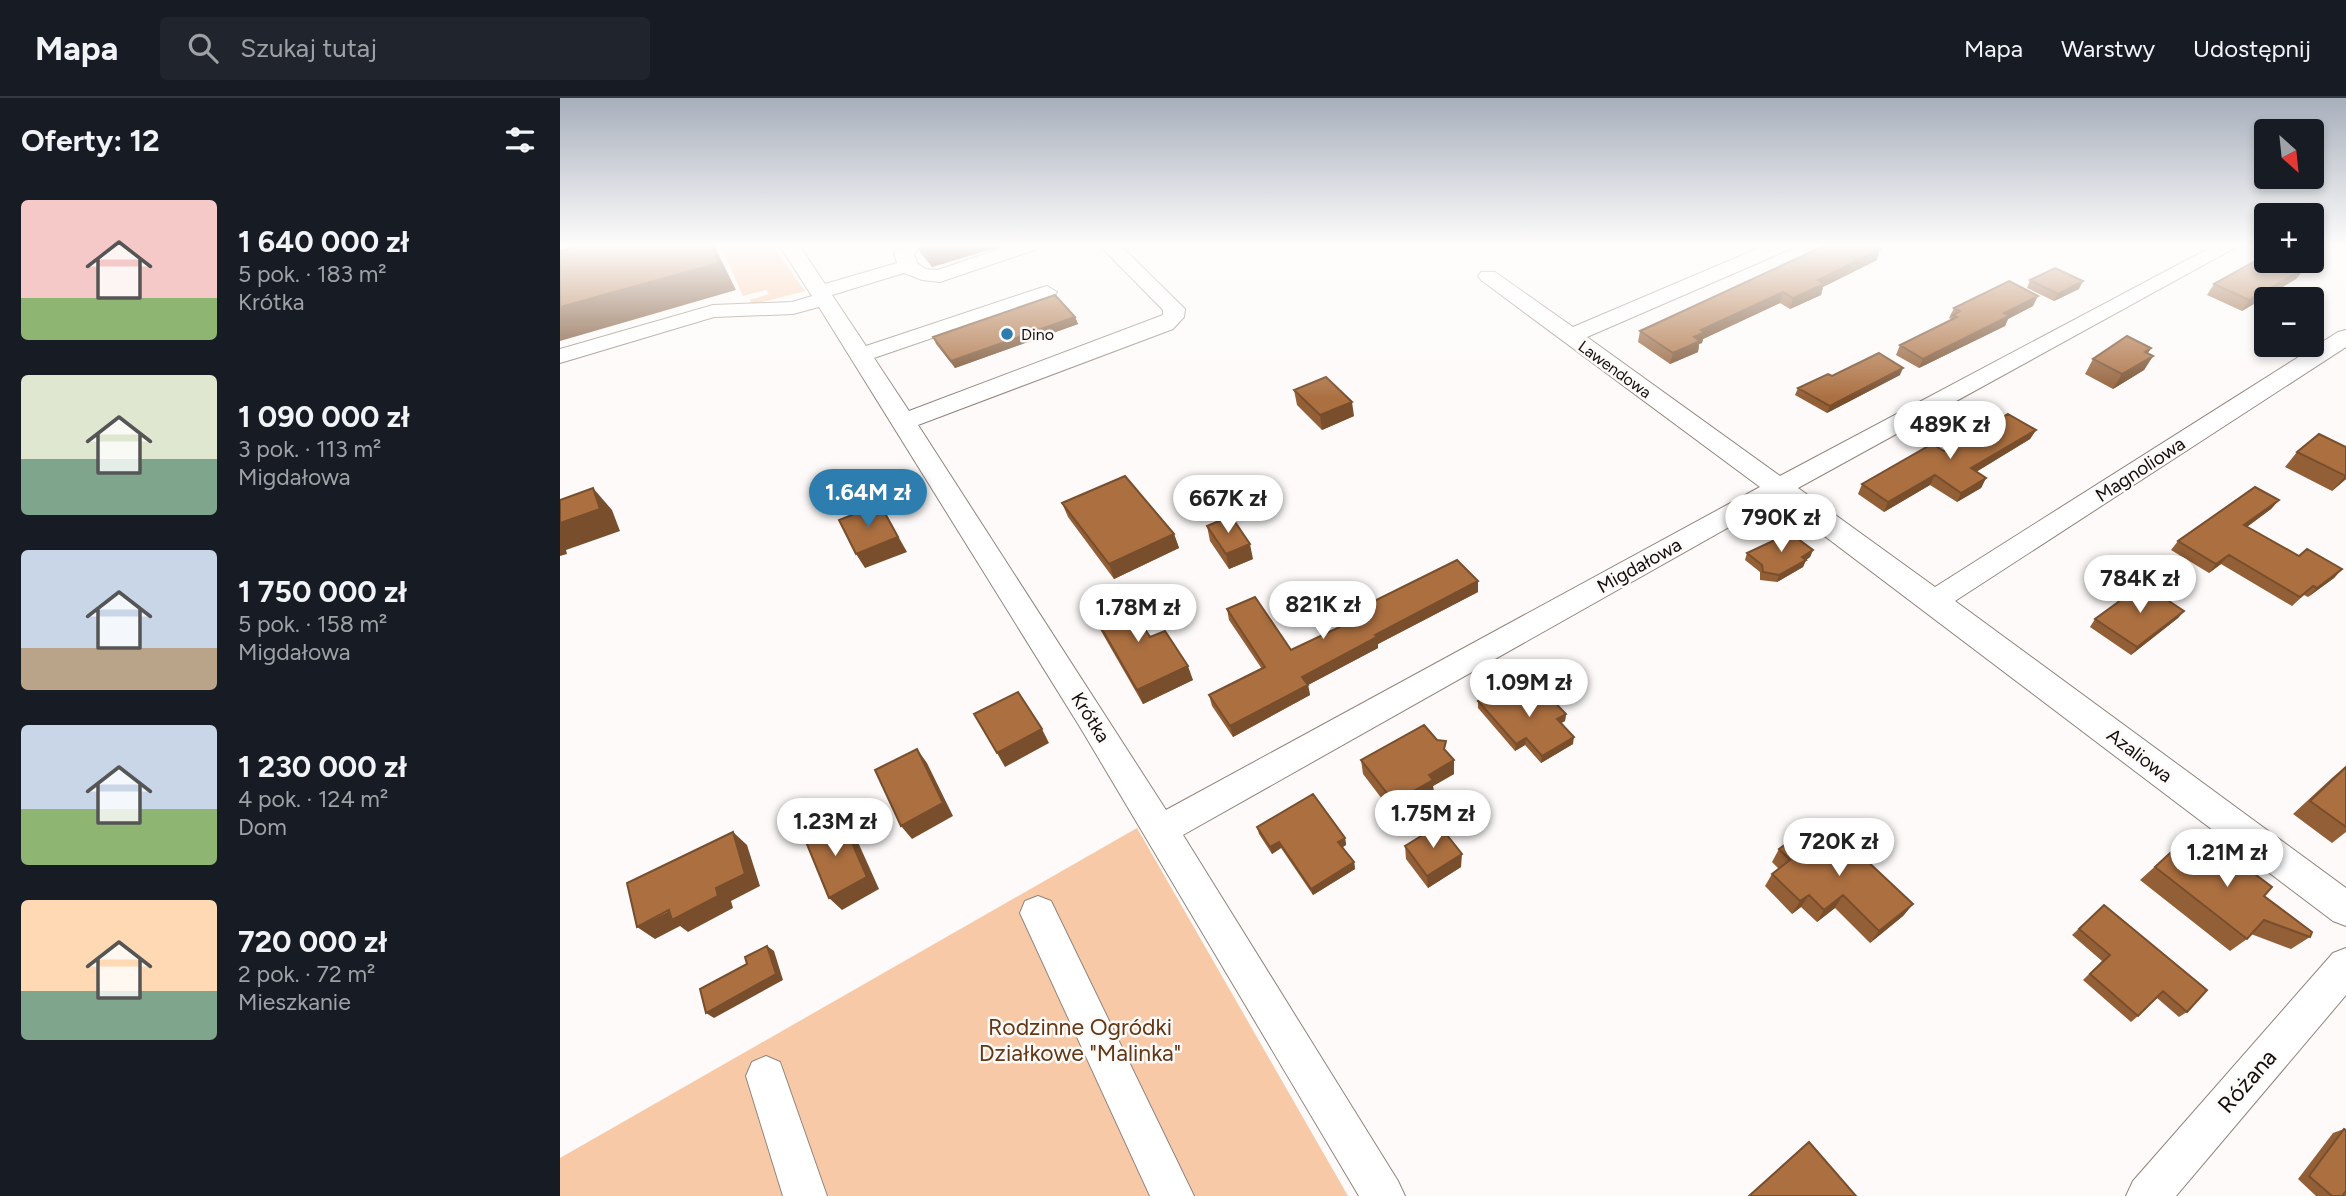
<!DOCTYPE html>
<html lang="pl">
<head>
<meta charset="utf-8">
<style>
  body { margin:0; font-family:Figtree,sans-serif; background:#20242c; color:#f1f3f6; height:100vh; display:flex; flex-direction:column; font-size:26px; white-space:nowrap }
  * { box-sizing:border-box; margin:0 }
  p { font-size:23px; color:#9ea1a6 }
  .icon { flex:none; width:38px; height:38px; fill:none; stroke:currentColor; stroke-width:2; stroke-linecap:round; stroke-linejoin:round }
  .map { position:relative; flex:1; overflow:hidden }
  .side { display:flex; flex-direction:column; background:#171b24; width:560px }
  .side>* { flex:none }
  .needle { width:46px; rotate:153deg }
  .fabs { position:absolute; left:1694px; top:21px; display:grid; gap:14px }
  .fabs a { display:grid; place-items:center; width:70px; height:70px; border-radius:7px; background:#171b24; box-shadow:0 4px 10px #0003; font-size:35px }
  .price { position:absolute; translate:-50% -60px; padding:0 16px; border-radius:24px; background:#fff; color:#222; font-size:23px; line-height:46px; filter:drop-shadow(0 2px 4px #0008) }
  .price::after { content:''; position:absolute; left:50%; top:42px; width:21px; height:16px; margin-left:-10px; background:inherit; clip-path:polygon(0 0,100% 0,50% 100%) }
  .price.selected { background:#2d7dae; color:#fff }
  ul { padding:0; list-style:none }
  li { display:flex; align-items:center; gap:21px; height:175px; padding:0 21px }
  li span { display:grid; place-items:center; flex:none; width:196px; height:140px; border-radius:7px; color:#555 }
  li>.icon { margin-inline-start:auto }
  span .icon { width:84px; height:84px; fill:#fffc; stroke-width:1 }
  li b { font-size:30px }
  h2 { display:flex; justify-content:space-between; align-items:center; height:84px; padding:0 21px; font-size:30px }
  header { display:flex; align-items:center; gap:42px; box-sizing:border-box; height:98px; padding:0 35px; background:#171b24; border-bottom:2px solid #363941 }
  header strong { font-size:33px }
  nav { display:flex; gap:38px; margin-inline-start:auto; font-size:24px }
  .search { width:490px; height:63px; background:#20242c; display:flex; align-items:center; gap:18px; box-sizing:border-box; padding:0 24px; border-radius:7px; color:#9ea1a6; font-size:26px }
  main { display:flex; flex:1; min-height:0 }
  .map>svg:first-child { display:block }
  .green { fill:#f8c9a7 }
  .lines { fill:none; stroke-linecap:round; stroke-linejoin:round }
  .minor-casing { stroke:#91857d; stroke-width:2 }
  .minor { fill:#fff; fill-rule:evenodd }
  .wall { fill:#935f37 }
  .shaded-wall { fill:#784e2d }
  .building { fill:#ab6f40; stroke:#784e2d; stroke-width:2 }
  .poi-dot { fill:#2d7dae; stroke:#fdfaf9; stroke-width:2.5 }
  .labels { text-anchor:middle; stroke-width:5; stroke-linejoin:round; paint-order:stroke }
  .far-poi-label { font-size:16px; fill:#120e0b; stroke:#fdfaf9; text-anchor:start }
  .far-street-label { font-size:16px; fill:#120e0b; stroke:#fdfaf9 }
  .street-label { font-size:19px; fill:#120e0b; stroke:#fdfaf9 }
  .near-park-label { font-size:23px; fill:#633815; stroke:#fdfaf9 }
  .near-street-label { font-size:23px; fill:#120e0b; stroke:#fdfaf9 }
</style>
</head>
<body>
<header>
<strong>Mapa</strong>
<div class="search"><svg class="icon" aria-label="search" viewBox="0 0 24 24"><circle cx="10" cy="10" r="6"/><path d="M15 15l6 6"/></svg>Szukaj tutaj</div>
<nav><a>Mapa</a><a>Warstwy</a><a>Udostępnij</a></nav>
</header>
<main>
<section class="side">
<h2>Oferty: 12<svg class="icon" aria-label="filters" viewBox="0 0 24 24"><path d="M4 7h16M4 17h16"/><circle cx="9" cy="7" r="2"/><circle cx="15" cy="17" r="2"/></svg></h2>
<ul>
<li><span style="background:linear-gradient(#f6c9c9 70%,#8fb573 0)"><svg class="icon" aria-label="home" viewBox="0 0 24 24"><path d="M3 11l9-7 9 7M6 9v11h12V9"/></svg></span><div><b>1 640 000 zł</b><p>5 pok. · 183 m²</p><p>Krótka</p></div></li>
<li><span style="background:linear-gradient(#dfe7d0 60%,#7fa58c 0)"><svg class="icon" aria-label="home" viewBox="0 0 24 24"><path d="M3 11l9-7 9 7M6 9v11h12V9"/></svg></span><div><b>1 090 000 zł</b><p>3 pok. · 113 m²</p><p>Migdałowa</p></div></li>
<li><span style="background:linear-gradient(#c9d6e8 70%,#b9a48a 0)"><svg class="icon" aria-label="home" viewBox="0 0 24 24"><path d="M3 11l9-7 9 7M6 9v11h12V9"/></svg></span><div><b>1 750 000 zł</b><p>5 pok. · 158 m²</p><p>Migdałowa</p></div></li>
<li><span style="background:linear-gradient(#c9d6e8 60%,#8fb573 0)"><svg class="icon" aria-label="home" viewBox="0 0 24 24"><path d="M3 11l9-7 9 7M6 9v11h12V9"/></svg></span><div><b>1 230 000 zł</b><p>4 pok. · 124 m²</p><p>Dom</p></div></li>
<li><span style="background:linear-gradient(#ffd9b3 65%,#7fa58c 0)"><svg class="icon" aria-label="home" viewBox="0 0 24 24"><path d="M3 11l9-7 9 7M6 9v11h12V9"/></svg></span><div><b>720 000 zł</b><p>2 pok. · 72 m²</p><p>Mieszkanie</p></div></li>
</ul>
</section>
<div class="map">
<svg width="1786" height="1098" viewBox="0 0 1786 1098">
  <rect width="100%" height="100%" fill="#fdfaf9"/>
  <path class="green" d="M160,147H212L245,193L191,207L190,202L209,196L206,192L183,198Z
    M577,730L788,1098H0V1060Z"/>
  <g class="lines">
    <defs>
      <path id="minor" d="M219,147H239L265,186L337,165L334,155L341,147H362L354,156L357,165L366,171L378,172L450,147H480L477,151L380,184L362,182L344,175L272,197L306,248L480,190L487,188L497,194L494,198L314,260L349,313L603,217V212L539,147H560L625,211L624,219L613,231L358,327L606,712L1200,389L921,182L918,178L921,174H935L1013,229L1206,147H1233L1230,151L1027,239L1220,378L1655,147H1680L1238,390L1375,489L1778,234L1786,232V249L1395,503L1786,790V828L1773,823L1217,402L623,737L838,1083L845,1098H799L520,629L259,209L233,216L154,219L0,265V251L153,207L232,204L252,198Z
        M478,798L491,803L634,1098H590L460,815L465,803Z
        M1786,850V897L1616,1098H1566L1573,1083L1773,855Z
        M206,958L220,964L267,1098H223L186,978L192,964Z"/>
    </defs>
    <use href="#minor" class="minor-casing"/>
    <use href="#minor" class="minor"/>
  </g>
  <path class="wall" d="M357,147H445L372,169L360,154Z
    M1317,162L1263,189L1261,197L1230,211L1220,205L1143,241L1142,245L1139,246L1138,254L1110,266L1078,244L1080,233Z
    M1744,171L1736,181L1682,213L1647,197L1654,186Z
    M1470,182L1519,191L1494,203L1467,190Z
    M1473,208L1448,221L1445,228L1359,270L1336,257L1340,247L1391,222V221L1389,220L1394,210Z
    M515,219L518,226L395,270L376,246L373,239Z
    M1591,250L1588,255L1593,258L1584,272L1553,291L1525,276L1533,261Z
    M1340,277L1267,315L1235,297L1238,290L1272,278Z
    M734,292L794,318L762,332L737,307Z
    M1476,332L1470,341L1416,374L1426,380L1421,390L1397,404L1370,387L1324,414L1298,396L1302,386L1384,353Z
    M1786,349V381L1772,393L1725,369L1737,354Z
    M1719,402L1711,411L1687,429L1739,458L1782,471L1774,480L1748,499L1744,497L1732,508L1661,466L1649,475L1611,452L1618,443Z
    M502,405L614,436L619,450L554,481L508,419Z
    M647,428L693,461L669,471L650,443Z
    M1253,452L1250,459L1246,462L1243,469L1217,484L1200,482V474L1185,462L1187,455Z
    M918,494L818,546V550L748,587L750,597L673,639L652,608L649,597L702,571L669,522L667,511L731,552L784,527L783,523L798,514V511Z
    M531,512L590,539L633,582L583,606L537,526Z
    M1624,513L1618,520L1571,557L1530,529L1535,521Z
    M918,603H956L1006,616L1005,623L1001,625L1013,646L981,665L965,647L955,653L918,610Z
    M886,654L894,676L873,688L874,696L835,718L803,676L801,662Z
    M1786,668V734L1772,745L1733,716L1773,679Z
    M697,729L785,740L786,747L782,749L794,764L795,771L753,797L721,750L712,756L699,736Z
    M1622,744L1641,758L1655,746L1704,798L1750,839L1731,851L1691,836L1687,841L1670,853L1580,782Z
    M1268,745L1353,806L1343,818L1310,845L1275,810L1257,824L1241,809L1232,816L1205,788L1212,776L1219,771L1212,764L1219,751Z
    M845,748L901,769L868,790L846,761Z
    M1544,807L1627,914L1619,919L1597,900L1578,918L1571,924L1523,882L1542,863L1512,837Z
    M1784,1031L1786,1032V1098H1756L1738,1081L1773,1035Z"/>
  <path class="shaded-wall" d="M151,147H154L176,192L0,243V209Z
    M373,147H445L372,169L364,150Z
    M1320,151L1317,162L1263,189L1261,197L1230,211L1233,200L1258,182Z
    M1744,171L1736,181L1682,213L1689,202Z
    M1523,183L1519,191L1494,203L1498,196Z
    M1223,194L1220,205L1143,241L1142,245L1139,246L1138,254L1110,266L1113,255L1141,232Z
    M1478,198L1473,208L1448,221L1445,228L1359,270L1363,261L1444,215Z
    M515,219L518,226L395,270L391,263Z
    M1591,250L1582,264L1593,258L1584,272L1553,291L1562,276L1585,254Z
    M1343,270L1340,277L1267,315L1270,308Z
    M792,304L794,318L762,332L760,317Z
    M1476,332L1470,341L1406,380L1411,370Z
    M1375,377L1370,387L1324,414L1328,404Z
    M1786,377V381L1772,393Z
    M1426,380L1421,390L1397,404L1401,395Z
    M33,390L52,412L60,433L6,452L7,456L0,458V425Z
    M1719,402L1711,411L1677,436L1684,427Z
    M320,406L347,454L305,470L296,456Z
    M614,436L619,450L554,481L549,466Z
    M690,446L693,461L669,471L666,456Z
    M1253,452L1250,459L1246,462L1243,469L1217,484L1219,477L1242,459Z
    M1669,457L1661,466L1649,475L1656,466Z
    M1782,471L1774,480L1748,499L1757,490Z
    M918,483V494L818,546V550L748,587L750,597L673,639L670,628L742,579L815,537Z
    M1624,513L1618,520L1571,557L1577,549Z
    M628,568L633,582L583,606L577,592Z
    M1006,616L1005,623L996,628L997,621Z
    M482,631L489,645L445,669L437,655Z
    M1014,639L1013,646L981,665L982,658Z
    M966,640L965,647L955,653L956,646Z
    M357,651L367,665L393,718L352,741L341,728Z
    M894,662V676L873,688L874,696L835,718L834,704L869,677Z
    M281,720L293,733L319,791L282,812L269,800Z
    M173,734L187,747L200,788L171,803L173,810L128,834L120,828L95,841L77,829L156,790Z
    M785,740L786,747L780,751L778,744Z
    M719,744L721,750L712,756L710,749Z
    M902,756L901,769L868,790L867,778Z
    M794,764L795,771L753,797L751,791Z
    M1249,797L1241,809L1232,816L1240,803Z
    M1283,797L1275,810L1257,824L1264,812Z
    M1353,806L1343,818L1310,845L1319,833Z
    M207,848L214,853L223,882L154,920L146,915Z"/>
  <path class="building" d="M24,147H151L159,165L0,209V153Z
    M1266,147H1313L1320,151L1258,182L1264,186L1233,200L1223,194L1141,232L1145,234L1134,239L1140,243L1113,255L1080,233Z
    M1706,157V163H1724L1744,171L1689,202L1654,186Z
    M1495,170L1523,183L1498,196L1470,182Z
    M1449,183L1478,198L1444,215L1449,218L1363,261L1340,247L1397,219L1393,217L1400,213L1394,210Z
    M495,197L515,219L391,263L373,239Z
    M1567,238L1591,250L1585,254L1593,258L1562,276L1533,261Z
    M1319,255L1343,270L1270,308L1238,290L1268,276L1272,278Z
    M766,279L792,304L760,317L734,292Z
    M1448,316L1476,332L1411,370L1426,380L1401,395L1375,377L1328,404L1302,386L1372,346L1384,353Z
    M1759,336L1786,349V378L1737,354Z
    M565,378L614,436L549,466L502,405Z
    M1695,389L1719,402L1684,427L1739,458L1747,451L1782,471L1757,490L1753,488L1740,499L1669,457L1656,466L1618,443Z
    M33,390L40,411L0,425V402Z
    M320,406L338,439L296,456L279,422Z
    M671,418L690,446L666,456L647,428Z
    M1230,435L1253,452L1242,459L1246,462L1219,477L1203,474L1202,467L1187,455Z
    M897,462L918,483L815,537L817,539L742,579L748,587L670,628L649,597L705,569L667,511L695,499L731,552L786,526L783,523L800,513L798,511Z
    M1583,486L1624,513L1577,549L1535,521Z
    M565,498L590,539L605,533L628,568L577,592L531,512Z
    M943,589L956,603L980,589L1006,616L997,621L1014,639L982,658L966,640L956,646L918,603Z
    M458,594L482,631L437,655L414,616Z
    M864,627L877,642L886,643L884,651L894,662L869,677L873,682L834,704L801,662Z
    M357,651L383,705L341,728L315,672Z
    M1786,669V729L1750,703Z
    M753,696L785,740L778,744L794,764L751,791L719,744L710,749L697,729Z
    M281,720L307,779L269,800L244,739Z
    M879,727L902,756L867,778L845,748Z
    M1250,728L1268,745H1288L1353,806L1319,833L1283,797L1264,812L1249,797L1240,803L1212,776L1230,762L1219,751Z
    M173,734L185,776L156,790L158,798L112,822L109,812L77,829L67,785Z
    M1622,744L1642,759L1655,746L1712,789L1704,798L1752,834L1750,839L1704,822L1687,841L1595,769Z
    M1544,807L1647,892L1627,914L1603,893L1578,918L1530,876L1550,857L1519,831Z
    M207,848L216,876L146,915L140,891L187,866L185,859Z
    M1784,1031L1786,1032V1093L1782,1098H1772L1749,1078Z
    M1249,1044L1296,1098H1189Z"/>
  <linearGradient id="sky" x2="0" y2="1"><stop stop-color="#a7afbb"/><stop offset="0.49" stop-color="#fefdfc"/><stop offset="1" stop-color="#fefdfc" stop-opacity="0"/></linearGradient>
  <rect width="1786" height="301" fill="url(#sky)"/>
  <circle class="poi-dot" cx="447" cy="236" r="7"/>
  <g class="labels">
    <g class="far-poi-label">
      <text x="461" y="242">Dino</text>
    </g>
    <g class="far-street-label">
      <text transform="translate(1055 271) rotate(36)" y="6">Lawendowa</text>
    </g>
    <g class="street-label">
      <text transform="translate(1580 371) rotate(-33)" y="7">Magnoliowa</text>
      <text transform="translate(1079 467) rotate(-29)" y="7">Migdałowa</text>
      <text transform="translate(531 619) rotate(58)" y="7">Krótka</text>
      <text transform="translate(1580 657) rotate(37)" y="7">Azaliowa</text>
    </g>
    <g class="near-park-label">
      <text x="520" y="937">Rodzinne Ogródki<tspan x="520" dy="26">Działkowe "Malinka"</tspan></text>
    </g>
    <g class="near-street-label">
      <text transform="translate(1687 983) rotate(-49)" y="8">Różana</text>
    </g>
  </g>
</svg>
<div class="fabs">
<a><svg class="needle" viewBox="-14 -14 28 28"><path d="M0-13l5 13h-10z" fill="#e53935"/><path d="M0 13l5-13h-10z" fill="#9ea1a6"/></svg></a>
<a>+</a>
<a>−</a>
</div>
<b class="price" style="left:1390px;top:363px">489K zł</b>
<b class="price selected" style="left:308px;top:431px">1.64M zł</b>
<b class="price" style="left:668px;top:437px">667K zł</b>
<b class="price" style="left:1221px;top:456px">790K zł</b>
<b class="price" style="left:1580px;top:517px">784K zł</b>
<b class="price" style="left:763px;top:543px">821K zł</b>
<b class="price" style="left:578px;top:546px">1.78M zł</b>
<b class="price" style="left:969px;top:621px">1.09M zł</b>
<b class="price" style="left:873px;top:752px">1.75M zł</b>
<b class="price" style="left:275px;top:760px">1.23M zł</b>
<b class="price" style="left:1279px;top:780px">720K zł</b>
<b class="price" style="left:1667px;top:791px">1.21M zł</b>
</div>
</main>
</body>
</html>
